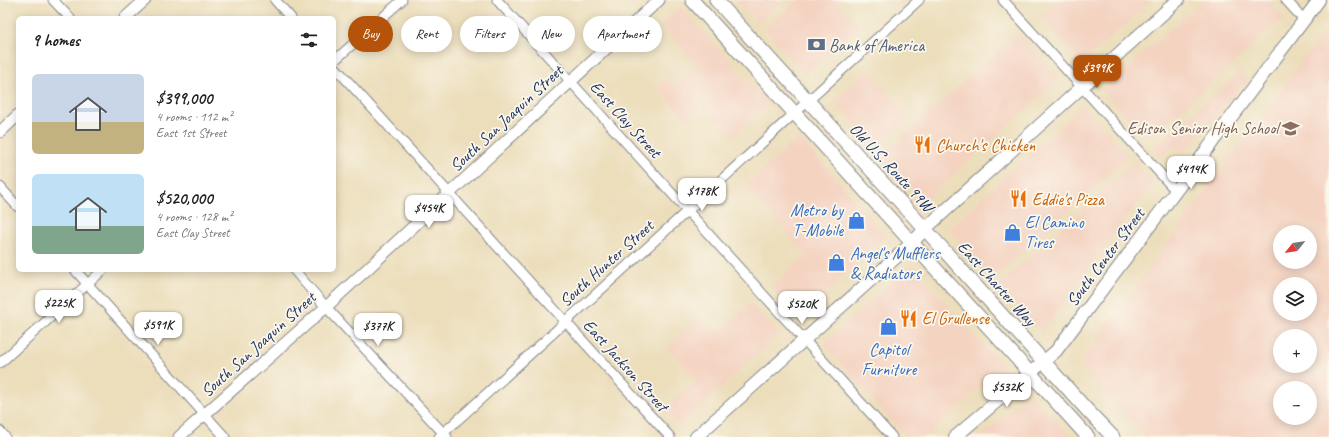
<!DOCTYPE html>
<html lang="en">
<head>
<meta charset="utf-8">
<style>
  body { margin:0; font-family:Caveat,sans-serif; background:#f2f2f2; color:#222; height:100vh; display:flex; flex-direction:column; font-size:15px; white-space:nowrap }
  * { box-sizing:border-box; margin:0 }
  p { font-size:13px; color:#767676 }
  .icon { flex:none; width:22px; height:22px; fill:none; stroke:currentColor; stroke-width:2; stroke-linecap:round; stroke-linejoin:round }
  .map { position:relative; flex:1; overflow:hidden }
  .details { position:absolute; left:16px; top:16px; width:320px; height:256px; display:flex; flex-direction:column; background:#fff; border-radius:6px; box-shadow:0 2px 10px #0003 }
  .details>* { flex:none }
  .top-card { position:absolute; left:348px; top:16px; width:380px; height:36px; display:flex; gap:8px }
  .needle { width:26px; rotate:240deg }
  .buttons { position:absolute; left:1273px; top:225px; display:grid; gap:8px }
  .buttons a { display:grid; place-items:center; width:44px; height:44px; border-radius:50%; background:#fff; box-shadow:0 2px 10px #0003; font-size:20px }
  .price { position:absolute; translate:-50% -34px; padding:0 9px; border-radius:8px; background:#fff; color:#222; font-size:13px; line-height:26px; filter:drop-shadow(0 1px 2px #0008) }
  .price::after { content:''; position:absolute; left:50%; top:24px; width:12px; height:9px; margin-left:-6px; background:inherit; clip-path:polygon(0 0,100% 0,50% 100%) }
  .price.selected { background:#b45309; color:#fff }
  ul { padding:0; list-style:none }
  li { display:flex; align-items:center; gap:12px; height:100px; padding:0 16px }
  li span { display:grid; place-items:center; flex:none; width:112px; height:80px; border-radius:6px; color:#555 }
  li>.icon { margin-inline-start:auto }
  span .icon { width:48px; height:48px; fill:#fffc; stroke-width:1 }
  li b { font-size:17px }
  h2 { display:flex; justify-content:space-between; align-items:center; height:48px; padding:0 16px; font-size:17px }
  .pill { padding:0 14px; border-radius:18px; background:#fff; box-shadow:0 2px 10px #0003; font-size:14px; line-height:36px }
  .pill.selected { background:#b45309; color:#fff }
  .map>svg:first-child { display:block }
  .built { fill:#f4d3c1; fill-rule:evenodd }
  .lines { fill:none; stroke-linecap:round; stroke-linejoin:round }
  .minor-casing { stroke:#84868c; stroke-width:11 }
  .tertiary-casing { stroke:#84868c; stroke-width:13 }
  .secondary-casing { stroke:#84868c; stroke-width:14 }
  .primary-casing { stroke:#84868c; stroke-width:15 }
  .minor { stroke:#fff; stroke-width:9 }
  .tertiary { stroke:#fff; stroke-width:11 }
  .secondary { stroke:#fff; stroke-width:12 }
  .primary { stroke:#fff; stroke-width:13 }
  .labels { text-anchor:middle; stroke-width:3.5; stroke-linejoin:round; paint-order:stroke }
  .service-label { font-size:17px; fill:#4e5e75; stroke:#fbf7ec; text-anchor:start }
  .street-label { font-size:17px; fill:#1b2f5e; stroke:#fbf7ec }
  .education-label { font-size:17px; fill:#785e54; stroke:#fbf7ec; text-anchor:end }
  .food-label { font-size:17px; fill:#c56008; stroke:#fbf7ec; text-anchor:start }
  .shop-label { font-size:17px; fill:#366cbe; stroke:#fbf7ec; text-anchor:start }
</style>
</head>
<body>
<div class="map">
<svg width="1329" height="437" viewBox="0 0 1329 437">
  <rect width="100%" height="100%" fill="#fbf7ec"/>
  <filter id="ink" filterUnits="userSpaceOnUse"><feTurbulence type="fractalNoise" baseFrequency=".025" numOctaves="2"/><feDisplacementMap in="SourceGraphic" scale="8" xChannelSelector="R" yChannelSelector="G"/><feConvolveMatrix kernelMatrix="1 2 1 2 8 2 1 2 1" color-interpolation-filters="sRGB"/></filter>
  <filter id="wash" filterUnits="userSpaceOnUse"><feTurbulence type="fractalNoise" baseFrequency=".012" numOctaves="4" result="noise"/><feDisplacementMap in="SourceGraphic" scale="16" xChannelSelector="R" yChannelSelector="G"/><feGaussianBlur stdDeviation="0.9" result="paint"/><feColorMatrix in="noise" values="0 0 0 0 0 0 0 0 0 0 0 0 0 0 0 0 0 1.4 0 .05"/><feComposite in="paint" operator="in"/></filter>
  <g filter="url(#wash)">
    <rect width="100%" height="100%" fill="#ecdebb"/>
    <path class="built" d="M737,0H783L758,22Z
      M796,0H835L860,27L805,75L764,29Z
      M1059,0H1152L1082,63L1040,17Z
      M1204,0H1268L1284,18L1147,140L1104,91L1103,89Z
      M680,6L769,104L732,137L702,104L685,119L657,88L667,79L675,87L698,66L661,24Z
      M1329,24V437H1147L1092,380L1079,363ZM1280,232H1310V262H1280ZM1280,284H1310V314H1280ZM1280,336H1310V366H1280ZM1280,388H1310V418H1280Z
      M1018,33L1059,79L924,202L882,155Z
      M868,69L910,118L876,148L833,101Z
      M1240,71L1248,80L1183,153L1174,144L1163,157L1154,147Z
      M1083,105L1129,156L994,279L948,229Z
      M799,137L886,236L799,317L772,286L806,255L745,186Z
      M1134,162L1153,182L1042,332L999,285Z
      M911,264L969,330L1004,366L927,437H906L823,344Z
      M751,303L779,334L679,426L664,410L697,381L667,347L701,316L716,334Z
      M1029,393L1072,437H981Z"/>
  </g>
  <g filter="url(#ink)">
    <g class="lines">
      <defs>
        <path id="minor" d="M53,0L70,18
          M275,0L291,18
          M497,0L892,437
          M1003,0L1176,191
          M1286,0L1304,20
          M334,61L402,0
          M334,66L670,437
          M0,187L18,207
          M75,270L225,437
          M294,270L326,307L447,437
          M0,363L103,270
          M0,431L5,437
          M439,437L919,0"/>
        <path id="tertiary" d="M125,18L145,0
          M0,132L18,115
          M179,437L326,307L659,0"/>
        <path id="secondary" d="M696,437L912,243L925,229L1178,0
          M955,437L1056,351L1319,0"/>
        <path id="primary" d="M692,0L1088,437
          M716,0L925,229L1087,410L1113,437"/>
      </defs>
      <use href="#minor" class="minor-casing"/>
      <use href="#tertiary" class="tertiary-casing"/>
      <use href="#secondary" class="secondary-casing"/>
      <use href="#primary" class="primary-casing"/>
      <use href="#minor" class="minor"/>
      <use href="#tertiary" class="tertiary"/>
      <use href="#secondary" class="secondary"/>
      <use href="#primary" class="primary"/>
    </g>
  </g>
  <defs>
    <symbol id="bank-bare" viewBox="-9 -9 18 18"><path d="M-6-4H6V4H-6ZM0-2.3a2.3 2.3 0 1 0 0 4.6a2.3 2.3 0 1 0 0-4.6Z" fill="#5c6f8a" stroke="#fbf7ec" stroke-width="2.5" paint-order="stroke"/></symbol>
    <symbol id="school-bare" viewBox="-9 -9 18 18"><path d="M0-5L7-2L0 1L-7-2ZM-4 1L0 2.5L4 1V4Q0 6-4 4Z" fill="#8d6e63" stroke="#fbf7ec" stroke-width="2.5" paint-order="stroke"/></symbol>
    <symbol id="restaurant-bare" viewBox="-9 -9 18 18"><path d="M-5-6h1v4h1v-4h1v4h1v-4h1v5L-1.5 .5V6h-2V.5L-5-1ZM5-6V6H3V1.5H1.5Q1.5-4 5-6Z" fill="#e8710a" stroke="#fbf7ec" stroke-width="2.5" paint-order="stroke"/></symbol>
    <symbol id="shop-bare" viewBox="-9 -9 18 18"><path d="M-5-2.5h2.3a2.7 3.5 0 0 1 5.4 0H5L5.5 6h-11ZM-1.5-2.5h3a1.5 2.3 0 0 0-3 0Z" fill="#3f7fe0" stroke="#fbf7ec" stroke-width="2.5" paint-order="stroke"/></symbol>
  </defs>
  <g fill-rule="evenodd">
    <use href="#bank-bare" x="804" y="32" width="25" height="25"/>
    <use href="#school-bare" x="1278" y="116" width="25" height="25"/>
    <use href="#restaurant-bare" x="910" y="132" width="25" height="25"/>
    <use href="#restaurant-bare" x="1006" y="186" width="25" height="25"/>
    <use href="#shop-bare" x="844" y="208" width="25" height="25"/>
    <use href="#shop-bare" x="1000" y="220" width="25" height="25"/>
    <use href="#shop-bare" x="824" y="250" width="25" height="25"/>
    <use href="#restaurant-bare" x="896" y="306" width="25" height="25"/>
    <use href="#shop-bare" x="876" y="314" width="25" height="25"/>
  </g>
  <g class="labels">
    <g class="service-label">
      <text x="829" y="51">Bank of America</text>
    </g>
    <g class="street-label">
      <text transform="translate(506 118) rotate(-43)" y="6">South San Joaquin Street</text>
      <text transform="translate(626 119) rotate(48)" y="6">East Clay Street</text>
      <text transform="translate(892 167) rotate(47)" y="6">Old U.S. Route 99W</text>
      <text transform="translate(1105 257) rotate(-53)" y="6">South Center Street</text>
      <text transform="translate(606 263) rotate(-42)" y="6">South Hunter Street</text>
      <text transform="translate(997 283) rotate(48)" y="6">East Charter Way</text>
      <text transform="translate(258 344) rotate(-42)" y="6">South San Joaquin Street</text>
      <text transform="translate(626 365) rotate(48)" y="6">East Jackson Street</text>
    </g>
    <g class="education-label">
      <text x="1278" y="134">Edison Senior High School</text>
    </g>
    <g class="food-label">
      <text x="936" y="151">Church's Chicken</text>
      <text x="1032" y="205">Eddie's Pizza</text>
      <text x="922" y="324">El Grullense</text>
    </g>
    <g class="shop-label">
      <text x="843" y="216" text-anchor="end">Metro by<tspan x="843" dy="20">T-Mobile</tspan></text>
      <text x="1025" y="228">El Camino<tspan x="1025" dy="20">Tires</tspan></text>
      <text x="850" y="259">Angel's Mufflers<tspan x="850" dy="20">&amp; Radiators</tspan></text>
      <text x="889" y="355" text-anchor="middle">Capitol<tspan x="889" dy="20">Furniture</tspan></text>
    </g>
  </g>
</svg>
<div class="buttons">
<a><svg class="needle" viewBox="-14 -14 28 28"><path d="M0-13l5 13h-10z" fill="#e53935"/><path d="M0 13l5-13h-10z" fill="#767676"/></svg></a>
<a><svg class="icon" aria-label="layers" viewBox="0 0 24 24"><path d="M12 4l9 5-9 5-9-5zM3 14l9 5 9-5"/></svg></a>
<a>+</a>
<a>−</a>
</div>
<b class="price selected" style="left:1097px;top:89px">$399K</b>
<b class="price" style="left:1191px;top:190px">$414K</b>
<b class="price" style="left:702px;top:212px">$178K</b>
<b class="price" style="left:429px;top:229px">$454K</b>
<b class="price" style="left:59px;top:324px">$225K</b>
<b class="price" style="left:802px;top:325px">$520K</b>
<b class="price" style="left:158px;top:346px">$591K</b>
<b class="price" style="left:378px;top:347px">$377K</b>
<b class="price" style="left:1007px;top:408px">$532K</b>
<div class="top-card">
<a class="pill selected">Buy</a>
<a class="pill">Rent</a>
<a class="pill">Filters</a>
<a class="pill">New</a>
<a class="pill">Apartment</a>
</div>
<section class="details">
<h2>9 homes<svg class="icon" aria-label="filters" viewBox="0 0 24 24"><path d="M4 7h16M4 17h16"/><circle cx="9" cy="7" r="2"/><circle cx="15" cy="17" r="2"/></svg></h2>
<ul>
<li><span style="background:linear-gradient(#c9d6e8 60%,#c2b280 0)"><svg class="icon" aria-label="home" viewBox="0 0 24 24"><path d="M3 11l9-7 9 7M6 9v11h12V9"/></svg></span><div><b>$399,000</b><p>4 rooms · 112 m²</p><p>East 1st Street</p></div></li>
<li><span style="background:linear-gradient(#bfe0f5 65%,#7fa58c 0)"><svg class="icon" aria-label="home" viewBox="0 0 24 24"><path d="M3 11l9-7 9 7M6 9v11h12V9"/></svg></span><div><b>$520,000</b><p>4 rooms · 128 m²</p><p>East Clay Street</p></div></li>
</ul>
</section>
</div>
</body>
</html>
